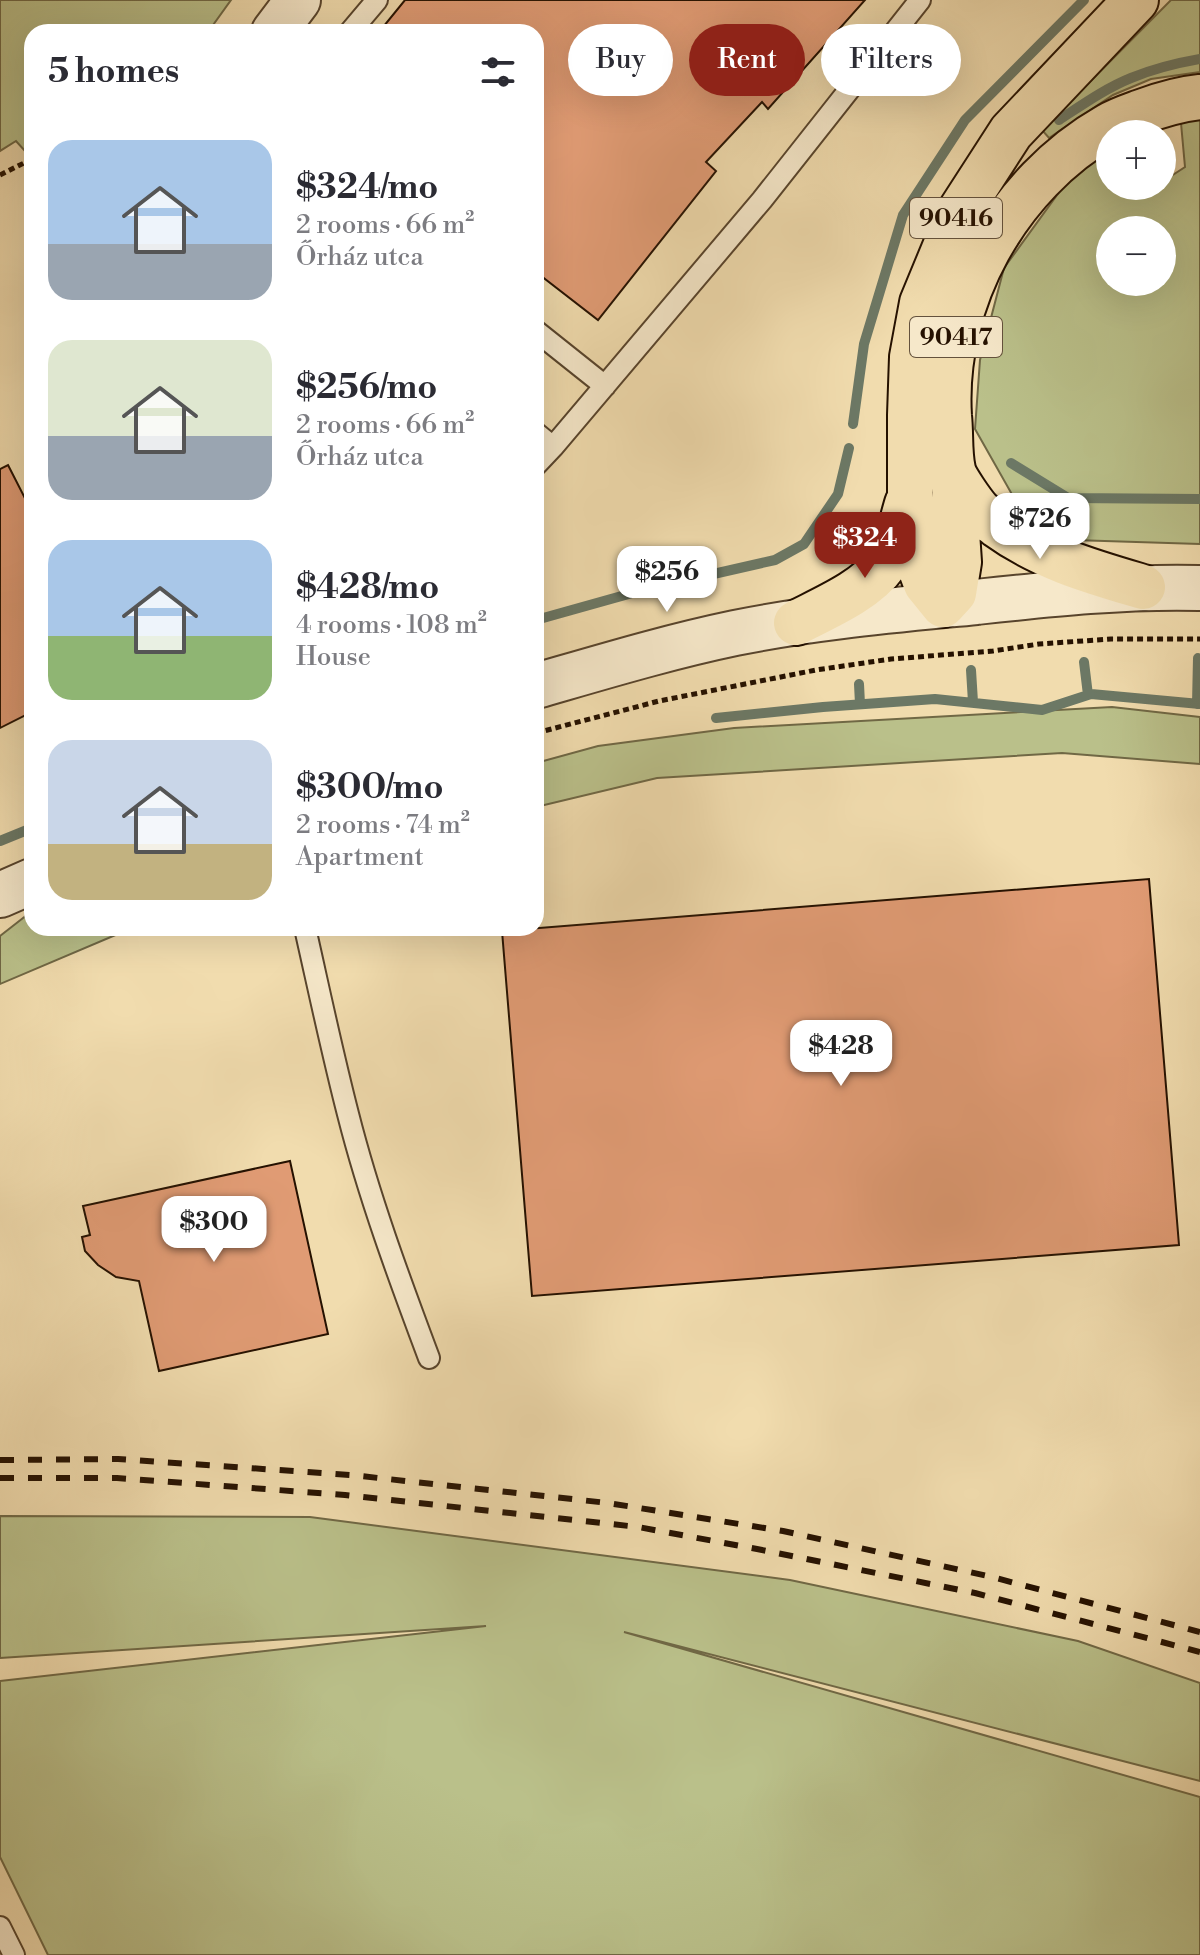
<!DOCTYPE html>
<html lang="en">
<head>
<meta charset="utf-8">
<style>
  body { margin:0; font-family:"Libre Bodoni",serif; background:#f7f7f7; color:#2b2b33; height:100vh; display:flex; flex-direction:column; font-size:30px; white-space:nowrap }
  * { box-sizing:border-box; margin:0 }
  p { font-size:26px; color:#7c7c81 }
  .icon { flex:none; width:44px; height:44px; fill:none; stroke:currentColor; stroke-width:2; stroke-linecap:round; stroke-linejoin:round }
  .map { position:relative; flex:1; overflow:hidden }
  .drawer { position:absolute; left:24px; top:24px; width:520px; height:912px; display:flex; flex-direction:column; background:#fff; border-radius:24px; box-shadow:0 8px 32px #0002 }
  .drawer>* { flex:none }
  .top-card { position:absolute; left:568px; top:24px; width:512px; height:72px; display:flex; gap:16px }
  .controls { position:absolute; left:1096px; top:120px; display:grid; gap:16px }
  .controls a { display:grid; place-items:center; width:80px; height:80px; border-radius:50%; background:#fff; box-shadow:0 8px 32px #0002; font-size:40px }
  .price { position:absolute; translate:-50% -68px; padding:0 18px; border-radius:16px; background:#fff; color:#222; font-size:26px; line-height:52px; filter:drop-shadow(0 2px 4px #0008) }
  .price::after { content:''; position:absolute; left:50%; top:48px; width:24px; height:18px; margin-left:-12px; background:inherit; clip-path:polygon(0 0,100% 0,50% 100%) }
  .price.active { background:#8f2418; color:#fff }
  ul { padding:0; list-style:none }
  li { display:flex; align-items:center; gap:24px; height:200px; padding:0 24px }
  li span { display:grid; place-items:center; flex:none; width:224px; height:160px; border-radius:24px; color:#555 }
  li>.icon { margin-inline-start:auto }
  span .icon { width:96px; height:96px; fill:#fffc; stroke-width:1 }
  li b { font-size:34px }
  h2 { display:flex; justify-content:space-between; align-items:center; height:96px; padding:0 24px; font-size:34px }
  .chip { padding:0 28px; border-radius:36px; background:#fff; box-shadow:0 8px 32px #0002; font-size:28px; line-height:72px }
  .chip.active { background:#8f2418; color:#fff }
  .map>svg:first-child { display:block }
  .green { fill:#bac08a; stroke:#706845; stroke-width:2; fill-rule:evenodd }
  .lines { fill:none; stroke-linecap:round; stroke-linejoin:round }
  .stream { stroke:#6c7865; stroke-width:10 }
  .building { fill:#e09b74; stroke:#251100; stroke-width:2 }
  .service-casing { stroke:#58442c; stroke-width:24 }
  .tertiary-casing { stroke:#58442c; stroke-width:48 }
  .trunk-casing { stroke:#251100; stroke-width:48 }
  .path { stroke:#251100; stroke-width:5; stroke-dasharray:6 4; stroke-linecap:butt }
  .service { stroke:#f6e8ca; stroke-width:20 }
  .tertiary { stroke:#f6e8ca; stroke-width:44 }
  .trunk { stroke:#f1dcae; stroke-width:44 }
  .rail { stroke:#251100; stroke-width:6; stroke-dasharray:14 14; stroke-linecap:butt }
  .labels { text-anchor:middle; stroke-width:6; stroke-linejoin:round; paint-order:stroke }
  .shield { fill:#f6e8ca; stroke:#64523d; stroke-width:2 }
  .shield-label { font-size:24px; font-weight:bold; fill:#251100 }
</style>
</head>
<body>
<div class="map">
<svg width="1200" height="1955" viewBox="0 0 1200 1955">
  <rect width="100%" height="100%" fill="#f1dcae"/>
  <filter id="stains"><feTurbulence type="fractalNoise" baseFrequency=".0025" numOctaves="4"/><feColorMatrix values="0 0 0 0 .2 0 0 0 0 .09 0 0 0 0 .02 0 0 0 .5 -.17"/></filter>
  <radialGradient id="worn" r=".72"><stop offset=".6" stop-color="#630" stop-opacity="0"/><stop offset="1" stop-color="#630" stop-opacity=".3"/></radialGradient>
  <path class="green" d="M0,0H231L208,32H32V147L25,151L16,141L0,151Z
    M1171,0H1200V72L1151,79L1113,95L1049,138L1042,130Z
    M1200,119V544L1073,540L1022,512L975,429L980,360L1004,268L1068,180L1110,149V186H1162V182L1185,167L1181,123L1187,120ZM1110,230H1162V282H1110Z
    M1112,707L1200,717V764L1062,753L657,778L536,807V763L598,746L734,728Z
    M32,911V928H132L0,984V936Z
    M0,1516L310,1517L790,1580L1078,1641L1200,1683V1781L624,1632L1200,1797V1955H48L0,1857V1681L486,1626L0,1658Z"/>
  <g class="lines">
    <path class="stream" d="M1059,120C1082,105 1106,88 1131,78C1153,69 1177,63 1200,59
      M853,424L864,344L903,215L965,120L1084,0
      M1011,463L1068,498L1200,499
      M536,620L643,590L775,560L804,544L838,494L849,448
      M1084,662L1088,695
      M971,670L973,702
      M859,684L860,704
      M1197,704L1198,658
      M716,718L823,707L935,699L1042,710L1091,694L1200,704
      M0,841L32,828"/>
  </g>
  <path class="building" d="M405,0H865L768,109L762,102L706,162L716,171L598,320L536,272V32H379Z
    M8,465L32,512V712L0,728V469Z
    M1149,879L1179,1245L532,1296L502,931Z
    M290,1161L328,1334L159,1371L139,1281L116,1277L98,1265L85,1251L82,1237L90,1235L83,1206Z"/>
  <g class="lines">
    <defs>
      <path id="service" d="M350,32L377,0
        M536,331L605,386
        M536,433L553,447L762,200L920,0
        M536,465L553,447
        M305,928C319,990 332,1052 348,1114C369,1197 399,1278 429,1358
        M0,1927L14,1955"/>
      <path id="tertiary" d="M274,32L298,0
        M536,686C602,667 668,647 735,633C814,617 896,610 976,602C1051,594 1125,586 1200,588
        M0,895L32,881"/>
      <path id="trunk" d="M953,473L959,562L954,593L943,605L926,584L919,565L910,494V415L912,357L922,303L960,211L1011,132L1136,0
        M1143,587C1092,572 1042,558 998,526C992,521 984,516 979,511C972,503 955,479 953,470C949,453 951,433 949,416C942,301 1008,183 1108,126C1118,120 1130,116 1141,112C1160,105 1180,99 1200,97
        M796,623C825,608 866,591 885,564C897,546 901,524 907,504"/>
    </defs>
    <use href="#service" class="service-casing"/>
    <use href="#tertiary" class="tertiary-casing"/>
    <use href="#trunk" class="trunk-casing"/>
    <path class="path" d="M1162,156L1172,170
      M0,175L32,159
      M536,733L659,701L816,670L891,659L993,651L1039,644L1111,639H1200"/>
    <use href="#service" class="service"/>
    <use href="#tertiary" class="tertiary"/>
    <use href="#trunk" class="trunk"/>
    <path class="rail" d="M0,1460L118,1459L351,1475L608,1503L783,1531L992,1577L1200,1632
      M0,1478H117L345,1495L638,1527L757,1549L975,1593L1200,1652"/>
  </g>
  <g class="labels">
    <g class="shield">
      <rect x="910" y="198" width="92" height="40" rx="6"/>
      <rect x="910" y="317" width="92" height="40" rx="6"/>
    </g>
    <g class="shield-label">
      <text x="956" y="226">90416</text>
      <text x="956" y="345">90417</text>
    </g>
  </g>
  <rect width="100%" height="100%" filter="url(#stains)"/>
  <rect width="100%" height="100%" fill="url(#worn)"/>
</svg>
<div class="controls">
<a>+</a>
<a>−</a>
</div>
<b class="price" style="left:1040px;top:561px">$726</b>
<b class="price active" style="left:865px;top:580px">$324</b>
<b class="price" style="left:667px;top:614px">$256</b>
<b class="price" style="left:841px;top:1088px">$428</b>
<b class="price" style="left:214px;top:1264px">$300</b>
<div class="top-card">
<a class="chip">Buy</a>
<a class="chip active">Rent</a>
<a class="chip">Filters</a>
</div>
<section class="drawer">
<h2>5 homes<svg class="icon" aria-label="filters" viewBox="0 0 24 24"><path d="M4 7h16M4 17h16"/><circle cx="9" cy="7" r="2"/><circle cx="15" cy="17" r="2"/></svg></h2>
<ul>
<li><span style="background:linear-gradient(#a9c7e8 65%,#9aa5b1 0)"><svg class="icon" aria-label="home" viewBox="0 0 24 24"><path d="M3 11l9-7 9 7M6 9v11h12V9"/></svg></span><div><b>$324/mo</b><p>2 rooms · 66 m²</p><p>Őrház utca</p></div></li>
<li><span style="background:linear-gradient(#dfe7d0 60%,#9aa5b1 0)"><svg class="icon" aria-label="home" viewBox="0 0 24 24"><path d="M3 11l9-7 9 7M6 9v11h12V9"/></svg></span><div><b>$256/mo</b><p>2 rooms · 66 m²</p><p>Őrház utca</p></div></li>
<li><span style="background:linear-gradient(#a9c7e8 60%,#8fb573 0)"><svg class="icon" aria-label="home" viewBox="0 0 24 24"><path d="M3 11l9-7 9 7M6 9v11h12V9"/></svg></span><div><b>$428/mo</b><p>4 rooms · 108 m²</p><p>House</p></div></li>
<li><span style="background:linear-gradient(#c9d6e8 65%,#c2b280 0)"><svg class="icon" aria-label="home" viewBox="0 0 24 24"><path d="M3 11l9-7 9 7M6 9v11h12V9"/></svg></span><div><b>$300/mo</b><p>2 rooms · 74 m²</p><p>Apartment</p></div></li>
</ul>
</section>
</div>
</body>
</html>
